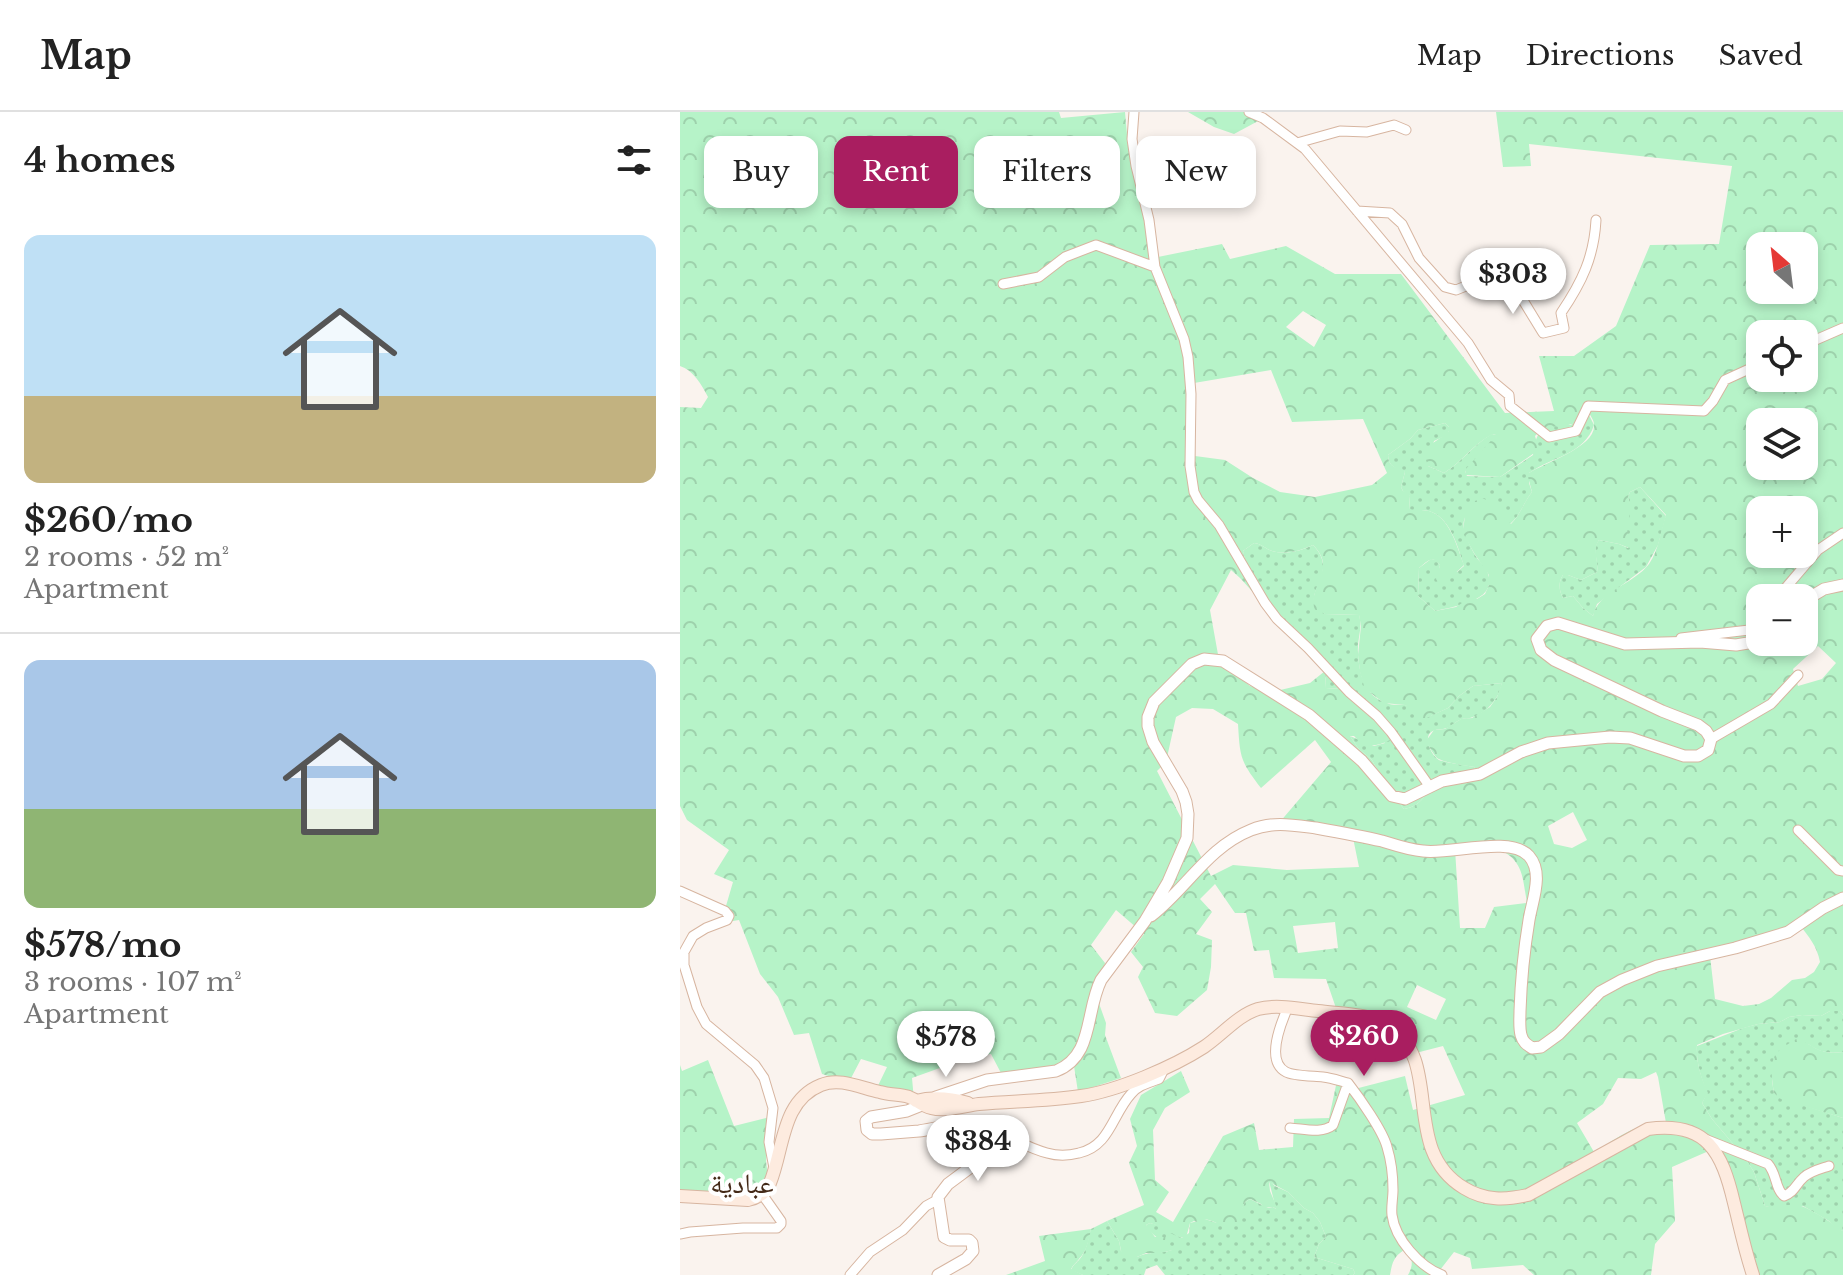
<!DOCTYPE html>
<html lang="en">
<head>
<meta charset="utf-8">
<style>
  body { margin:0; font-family:"Libre Baskerville","Noto Naskh Arabic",serif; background:#f6f6f6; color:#222; height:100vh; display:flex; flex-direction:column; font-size:30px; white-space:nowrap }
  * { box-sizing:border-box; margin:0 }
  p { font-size:26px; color:#767676 }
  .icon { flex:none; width:44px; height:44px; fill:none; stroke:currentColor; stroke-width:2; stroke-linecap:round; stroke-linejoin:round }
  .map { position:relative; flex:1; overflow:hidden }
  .sheet { display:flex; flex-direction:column; background:#fff; width:680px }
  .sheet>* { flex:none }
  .guide { position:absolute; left:24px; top:24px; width:760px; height:72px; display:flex; gap:16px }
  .needle { width:52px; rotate:332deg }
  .buttons { position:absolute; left:1066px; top:120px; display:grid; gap:16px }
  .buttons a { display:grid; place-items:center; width:72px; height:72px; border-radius:16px; background:#fff; box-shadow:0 4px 12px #0003; font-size:40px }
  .price { position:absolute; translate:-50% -68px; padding:0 18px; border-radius:28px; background:#fff; color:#222; font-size:26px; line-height:52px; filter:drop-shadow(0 2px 4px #0008) }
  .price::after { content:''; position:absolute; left:50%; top:48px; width:24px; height:18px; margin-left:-12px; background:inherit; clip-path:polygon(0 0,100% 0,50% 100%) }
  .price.active { background:#a91e60; color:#fff }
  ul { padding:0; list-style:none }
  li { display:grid; align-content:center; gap:16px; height:424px; padding:0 24px }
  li+li { border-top:2px solid #e0e0e0 }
  li span { display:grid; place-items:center; height:248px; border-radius:16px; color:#555 }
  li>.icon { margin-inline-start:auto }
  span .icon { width:144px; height:144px; fill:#fffc; stroke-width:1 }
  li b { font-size:34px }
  h2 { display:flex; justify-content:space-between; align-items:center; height:96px; padding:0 24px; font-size:34px }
  .tag { padding:0 28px; border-radius:16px; background:#fff; box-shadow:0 4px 12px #0003; font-size:28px; line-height:72px }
  .tag.active { background:#a91e60; color:#fff }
  header { display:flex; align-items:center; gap:48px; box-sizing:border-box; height:112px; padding:0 40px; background:#fff; border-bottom:2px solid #e0e0e0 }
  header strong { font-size:38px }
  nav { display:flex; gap:44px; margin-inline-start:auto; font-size:28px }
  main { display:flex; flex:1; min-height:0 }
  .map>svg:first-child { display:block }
  .grass { fill:url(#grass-dots) }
  .forest { fill:url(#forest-crowns); fill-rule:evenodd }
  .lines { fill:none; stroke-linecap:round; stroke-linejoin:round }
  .minor-casing { stroke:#d7b5a0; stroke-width:11 }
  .tertiary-casing { stroke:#d7b5a0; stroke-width:13 }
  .secondary-casing { stroke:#d7b5a0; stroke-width:14 }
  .minor { stroke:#fff; stroke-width:9 }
  .tertiary { stroke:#fff; stroke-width:11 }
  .secondary { stroke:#fdebdf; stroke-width:12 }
  .labels { text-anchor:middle; stroke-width:8; stroke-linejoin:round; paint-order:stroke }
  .quarter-label { font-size:28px; fill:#442a18; stroke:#fff }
</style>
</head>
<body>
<header>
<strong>Map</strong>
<nav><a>Map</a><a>Directions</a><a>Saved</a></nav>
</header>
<main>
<section class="sheet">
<h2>4 homes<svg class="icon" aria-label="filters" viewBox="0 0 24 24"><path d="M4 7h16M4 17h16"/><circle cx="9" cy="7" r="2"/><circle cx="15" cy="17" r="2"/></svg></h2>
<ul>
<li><span style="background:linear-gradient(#bfe0f5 65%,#c2b280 0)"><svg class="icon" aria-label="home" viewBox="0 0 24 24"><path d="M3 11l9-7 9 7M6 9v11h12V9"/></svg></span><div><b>$260/mo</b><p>2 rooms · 52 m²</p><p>Apartment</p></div></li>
<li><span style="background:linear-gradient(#a9c7e8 60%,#8fb573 0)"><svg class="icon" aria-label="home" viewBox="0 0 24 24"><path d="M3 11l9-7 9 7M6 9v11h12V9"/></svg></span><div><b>$578/mo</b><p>3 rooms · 107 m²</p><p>Apartment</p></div></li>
</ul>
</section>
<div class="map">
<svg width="1163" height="1163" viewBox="0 0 1163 1163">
  <defs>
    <pattern id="grass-dots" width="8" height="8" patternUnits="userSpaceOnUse" patternTransform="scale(2)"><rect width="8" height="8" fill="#b6f3c8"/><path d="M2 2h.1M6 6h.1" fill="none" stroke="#9ed1ac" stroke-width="1.8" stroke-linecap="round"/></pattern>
    <pattern id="forest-crowns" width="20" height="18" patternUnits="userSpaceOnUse" patternTransform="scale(2)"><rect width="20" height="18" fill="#b6f3c8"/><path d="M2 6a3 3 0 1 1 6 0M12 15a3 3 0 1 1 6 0" fill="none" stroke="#9ed1ac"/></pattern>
  </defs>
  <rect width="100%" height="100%" fill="#faf3ee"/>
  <path class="grass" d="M906,297L914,313C905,342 872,345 849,361V371L852,380C844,390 840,404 830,412L791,394C787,401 782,408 784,417C786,425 792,439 797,446C799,449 803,452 805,455C824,488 777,494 755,499L738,484L739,456L751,447L756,448L760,453L759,457L777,460L784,454C778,435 770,405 749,399C742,397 735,399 729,398L730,384L723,379L721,375L725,360C716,357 708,354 708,343L730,327L738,318L765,311L769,315V319L767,323L754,329L748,354L764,361C782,350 794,332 812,322L817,323L785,359L787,364L820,365L853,343C857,314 863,313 891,313Z
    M960,375L986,404L978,433L966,455L917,492L913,504L903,496L893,484L883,486C879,479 878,470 883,463H888L901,468L917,460C919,449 911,437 919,428L939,432L948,436C950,427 946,422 946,414C947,402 952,401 948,385L950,380Z
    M574,431C583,432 585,437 592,439C606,443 621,439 633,433C658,459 628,477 635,492C637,496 642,499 645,502L679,503C683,516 677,527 678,540C679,562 684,584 707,591C713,594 719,592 725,593C733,595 741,601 748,605L768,596L779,584L793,574L822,571C819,587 806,602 790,606C782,608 785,605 778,609C774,611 772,614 767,616C762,618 755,616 750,621C744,628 752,644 759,648C763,650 789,654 795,655L791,664C780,667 768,670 757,674C743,681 743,694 724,697L708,677L692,648L678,636L670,624L694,634L705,631L661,577L646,576L645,559L560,466H564L567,458L563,439Z
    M1150,899H1160L1163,903V940C1148,942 1140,940 1128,932L1092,955V969L1094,981L1126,994L1163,1006V1119L1156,1117L1149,1109L1123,1094L1093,1096L1085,1094L1074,1060L1065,1046L1032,1007L1022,991L1027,981C1021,965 1016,951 1017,934L1063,916L1078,912L1100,910L1109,905L1122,903L1141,904Z
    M589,1069L595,1074L608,1080L624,1096L633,1101L640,1110L646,1125L639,1132L634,1145L673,1157L675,1161L673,1163H485L477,1153L466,1157L464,1163H403L391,1158C393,1153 396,1151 399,1148C407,1139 408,1127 411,1117L427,1109L439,1129L441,1139L457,1145C468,1139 480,1142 492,1138L468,1118L466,1113L470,1111L478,1113L502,1126L509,1121L510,1111L525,1107L537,1111L561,1098L565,1090L570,1087L588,1096L593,1095L596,1097Z"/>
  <path class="forest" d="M0,0H379L381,6L445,0L448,34L473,146L542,132L550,147L606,134L655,162H721L825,301L874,299L859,244H894L936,214L970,133L1039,132L1052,54L849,32L851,54L823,55L816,0H1163V903L1160,899H1150L1141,904L1122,903L1109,905L1100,910L1078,912L1043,922L1017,933C1016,951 1021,965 1028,981L1022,991L1032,1007L1065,1046L1074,1060L1085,1094C1098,1097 1112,1089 1124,1095C1129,1097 1143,1105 1147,1108C1154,1112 1155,1116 1163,1119V1163H1072L1046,1074L1031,1038L992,1055L995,1109L975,1132L971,1163H854L843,1153L792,1157L790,1146L774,1140L760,1158L762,1163H728C733,1154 733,1148 728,1139L724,1138C713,1145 712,1152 710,1163H673L675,1161L673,1157L634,1145L639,1132L646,1125L640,1110L633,1101L624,1096L608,1080L589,1070L590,1079L598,1098L593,1095L584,1096L581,1092L570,1087L565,1090L556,1112C541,1117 539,1110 525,1107L523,1111L514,1109L510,1111L506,1126C493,1126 483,1114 470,1111L466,1113L475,1125H485L493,1138L480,1141H466L457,1145L445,1146L442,1143L439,1129L427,1109L464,1093L449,1051L457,1034L450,1007L461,983L501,959L510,980L485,996L473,1018L475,1068L489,1080L476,1100L493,1110L543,1024L574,1011L579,1038L613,1035L614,1007L649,1006L658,964L667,979L725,964L733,998L785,983L763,934L724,944L701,922L657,899L646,867L594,866L589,838L574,839L566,801H555L535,772L520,787L532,800L516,822L532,828L531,855L527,878L497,904L475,901L458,865L463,855L451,840L464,822L436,798L411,833L425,851L416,883L426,911L425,923L441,966L398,980L394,954L355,962L321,961L311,942L293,944L232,966L234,988L194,982L207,955L181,947L169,970L142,962L129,921L114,923L98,885L80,862L59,808L41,811L53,770L34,762L49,738L7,708L0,694V295L21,296L28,285C22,273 13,258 0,254ZM1080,134H1124V178H1080ZM623,199L646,213L634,235L606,215ZM1080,222H1124V266H1080ZM591,258L612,310L683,307L707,361L692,373L635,385L600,380L573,366L545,348L515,344L514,271ZM909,301C911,305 914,308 914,313C916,335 864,351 849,361L848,365L852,380C844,390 840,403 831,412C816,398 825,393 801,386L793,390L785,402L783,421L794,441L809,463V473L805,482L797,487H788L776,495L755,499L738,484L739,456C747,450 752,442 760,453L756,467L761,475L784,453C777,435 770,405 749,399C742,397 735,399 729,397L730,384L728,380L723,379L721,375L725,360L722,357C713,356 708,352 708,343L730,327L738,318L765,311L769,315V319C757,331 740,332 748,354L764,361C782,350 793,332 813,322L816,323L785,358L786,363L820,365L857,339L858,334L855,324C869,310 876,317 892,312C898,310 904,305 909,301ZM1080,310H1124V354H1080ZM960,375L986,403C980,420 979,438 969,452C954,472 918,479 913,504L903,496L893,484L883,486C879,479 878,470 883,463H888L901,468L917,460C919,449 912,438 919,428L939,432L949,436L952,434L947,418L951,395L948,385L950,380ZM1080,398H1124V442H1080ZM574,431C583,432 585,437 592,439C606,443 620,439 633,433C652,452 639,463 634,484C633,488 634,493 634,497L645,502L679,503L681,514L678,543L680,560L684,574L688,579L704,591L725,593L730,596L738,610L768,596L779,584L793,574L822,571L817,585L810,595L792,606L781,607L765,617L754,618L746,629C749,634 753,642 757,646C762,650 787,654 795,655L791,664C780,667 768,670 757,674C743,681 743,694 724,697L708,677L692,648L678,636L670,624H674C685,637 696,635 710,628L711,624L669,582L661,577L646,576L645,559L630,571L596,579L570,574L539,548L530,498L551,458L560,466H564L567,462L563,439ZM1080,486H1124V530H1080ZM1138,534L1156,551L1142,567L1118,574L1113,557ZM512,596L533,597L558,612C560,645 560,649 581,676L635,628L651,650L599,711L619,720L672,721L679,755L607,758L553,753L531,764L477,659L486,650L496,605ZM893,700L907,728L892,736L874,732L868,714ZM775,737L824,740C844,751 843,770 847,791L814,795L805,816H780ZM655,810L658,836L618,841L613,814ZM1119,812C1129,825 1137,834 1140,850L1134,860L1125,866L1112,868L1091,886L1079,892L1063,894L1035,887L1030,844ZM737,873L766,887L756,908L727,895ZM976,960L978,965L986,1011C952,1012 942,1024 914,1040L897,1011L923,992L938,966L961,967Z
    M508,0H569L580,8L554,22L534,15Z
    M1118,926C1136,936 1141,943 1163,940V1006L1101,987L1094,981C1092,969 1089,952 1096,942C1101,935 1112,930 1118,926Z
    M28,948L54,1014L90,1005L86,1049L88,1065L78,1082L0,1084V953L2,959Z
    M411,1117C409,1127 407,1139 399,1147C396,1151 393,1153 391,1157L403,1163H326L365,1149L359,1124Z"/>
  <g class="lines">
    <defs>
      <path id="minor" d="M454,0L452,27L456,54L469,108L475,155L504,227L508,245L511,282L510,354L514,380L518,388L539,413L585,491L597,507L628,536L669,580L697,604L711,620L750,675
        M569,0L583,6L625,37L788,231L811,268L829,283L830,294L869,325L896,319L908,294L1024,299L1033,289L1045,268L1080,252
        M617,31L660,19L687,20L714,13L726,18
        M677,99L710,101L722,112L739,146L765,175L776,178L808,165L830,167L863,221L884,216L881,201C902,170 914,145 916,108
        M323,172L359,165L385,145L416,133L475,155
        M1124,233L1163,216
        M1097,486L1138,438L1163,421
        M1001,526L1069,518L1080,506
        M1031,627L1091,592L1118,563
        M1118,718L1158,758L1163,759
        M0,779L45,799L49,804L47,808L26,816L13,824L4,840V853L17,895L26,912L75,953L84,966L93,996L89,1030L94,1056
        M608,895C601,911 585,949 606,960C613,964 634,964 643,965C652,966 660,969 668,971L653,1013C642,1022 625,1017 610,1016
        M668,971C679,985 703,1019 707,1035C711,1048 713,1064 713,1078C713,1086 711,1095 712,1103C715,1127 740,1155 762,1163
        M320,1021C335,1028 351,1037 367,1041C377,1044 388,1044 399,1041C430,1034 432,1003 451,982C458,973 469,971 479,967L484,957
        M1025,1027L1088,1052C1097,1062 1095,1077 1104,1084C1115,1080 1115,1073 1124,1065C1131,1059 1140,1057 1149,1054
        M0,1122L10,1120L63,1116H97L101,1112V1109L82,1082
        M170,1163L190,1140L223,1118L246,1094L257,1088"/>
      <path id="tertiary" d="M1124,489L1144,477L1163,473
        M471,804C506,777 528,735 571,718C593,709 613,713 636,716C658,720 680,724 702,729C715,733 729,738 743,739C770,743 830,723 849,744C864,761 852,789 849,808C844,838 841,869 840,899C840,906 839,915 841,923C843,930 846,932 852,936L861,935L879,922L920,880L942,868L977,854L1055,836L1108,820L1143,796L1163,786
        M256,985L307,968L376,959C414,944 405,900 421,868L465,809L488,770L507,726L508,702L506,690L502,679L473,630L468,614V605L474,590L512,552L524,547L543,549L629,603L682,649L712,684L725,687L762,669L800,662L841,640L868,631L930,625L950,626L1004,644H1018L1028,638L1031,627L1026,619L1018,613L982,599L874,548L861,538L857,527L867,514L878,511L945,532L1020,530L1056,533L1068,531L1080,525
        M242,993L227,999L191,1005L186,1009L187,1018L192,1022H201C214,1021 227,1020 239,1019C260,1016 311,1000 321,1025L319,1034L268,1072L258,1085L264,1125L270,1128H289L292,1131L293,1139L286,1147L258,1163"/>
      <path id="secondary" d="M236,989C254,984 270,986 288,991
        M0,1084L68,1088C78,1086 87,1080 90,1071C104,1037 101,989 141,973C160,965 181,976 200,980C209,983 220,982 229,985C237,988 242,994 251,996C266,1000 283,994 299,992C333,989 367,989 401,984C437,979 493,955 524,935C542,923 558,903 578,897C597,892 619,897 638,899C661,902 689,901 709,914C765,950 719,1037 784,1076C805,1089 826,1088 848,1083L968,1017C1027,1009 1042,1040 1054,1091C1060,1115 1065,1139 1073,1163"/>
    </defs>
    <use href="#minor" class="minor-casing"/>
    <use href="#tertiary" class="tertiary-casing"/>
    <use href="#secondary" class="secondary-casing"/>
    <use href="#minor" class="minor"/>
    <use href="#tertiary" class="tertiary"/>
    <use href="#secondary" class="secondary"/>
  </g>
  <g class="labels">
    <g class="quarter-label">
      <text x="62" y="1081">عبادية</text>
    </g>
  </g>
</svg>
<div class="buttons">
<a><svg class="needle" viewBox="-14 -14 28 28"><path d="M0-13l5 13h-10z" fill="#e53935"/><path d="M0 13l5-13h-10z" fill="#767676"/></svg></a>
<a><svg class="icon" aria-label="locate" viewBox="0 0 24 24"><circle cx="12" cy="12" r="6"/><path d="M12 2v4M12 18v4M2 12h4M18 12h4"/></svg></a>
<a><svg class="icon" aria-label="layers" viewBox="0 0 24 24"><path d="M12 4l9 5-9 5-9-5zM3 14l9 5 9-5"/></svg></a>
<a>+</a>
<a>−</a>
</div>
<b class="price" style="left:833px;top:204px">$303</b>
<b class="price active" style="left:684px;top:966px">$260</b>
<b class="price" style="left:266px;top:967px">$578</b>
<b class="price" style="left:298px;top:1071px">$384</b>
<div class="guide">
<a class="tag">Buy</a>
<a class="tag active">Rent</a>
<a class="tag">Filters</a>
<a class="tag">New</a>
</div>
</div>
</main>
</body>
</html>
